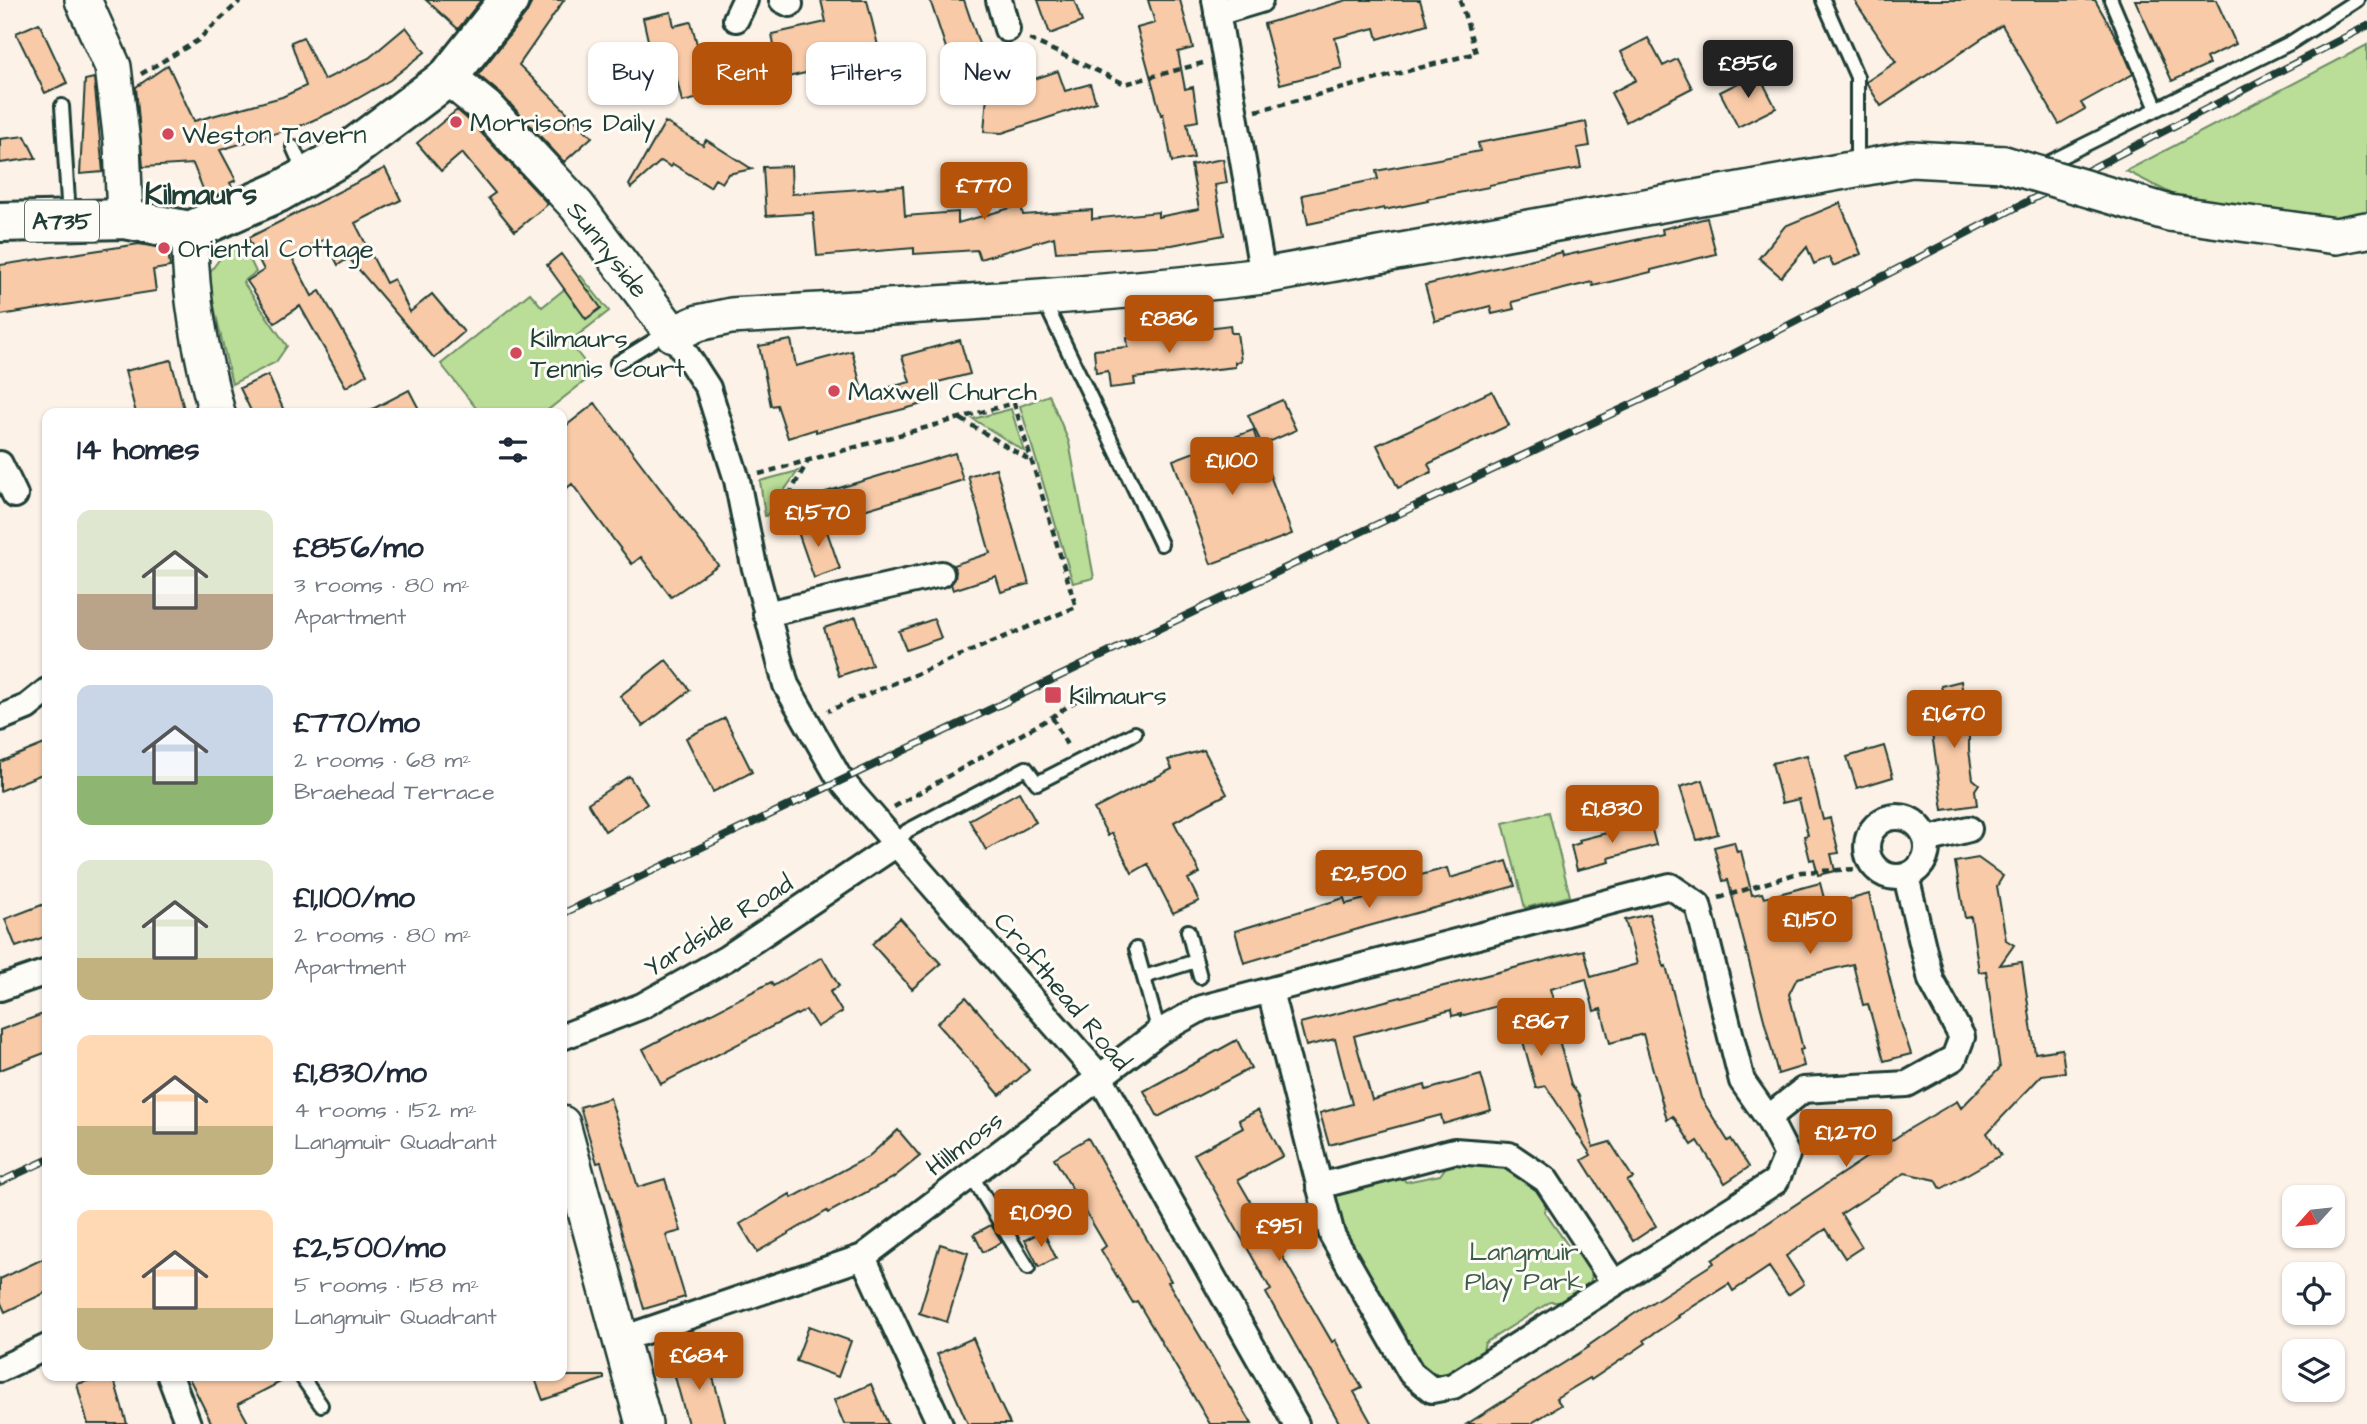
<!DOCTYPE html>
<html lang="en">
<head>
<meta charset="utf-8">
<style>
  body { margin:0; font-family:"Architects Daughter",sans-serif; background:#f2f2f3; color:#1f2937; height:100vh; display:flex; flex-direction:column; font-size:26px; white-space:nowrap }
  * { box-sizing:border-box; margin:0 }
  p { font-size:23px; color:#747a83 }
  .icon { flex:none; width:38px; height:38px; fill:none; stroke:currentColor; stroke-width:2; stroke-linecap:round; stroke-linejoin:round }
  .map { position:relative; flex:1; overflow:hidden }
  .panel { position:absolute; left:42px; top:408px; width:525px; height:973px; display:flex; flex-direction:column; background:#fff; border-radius:14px; box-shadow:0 2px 5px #0004 }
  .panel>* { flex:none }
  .banner { position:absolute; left:588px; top:42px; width:665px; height:63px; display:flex; gap:14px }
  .needle { width:46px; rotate:243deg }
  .tools { position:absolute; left:2282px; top:1185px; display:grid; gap:14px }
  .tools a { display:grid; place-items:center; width:63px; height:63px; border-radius:14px; background:#fff; box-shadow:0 2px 5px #0004; font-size:35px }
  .price { position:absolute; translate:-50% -60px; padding:0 16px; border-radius:7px; background:#b45309; color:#fff; font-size:23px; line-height:46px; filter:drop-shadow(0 2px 4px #0008) }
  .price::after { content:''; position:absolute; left:50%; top:42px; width:21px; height:16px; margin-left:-10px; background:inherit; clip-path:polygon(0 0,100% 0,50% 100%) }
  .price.on { background:#222; color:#fff }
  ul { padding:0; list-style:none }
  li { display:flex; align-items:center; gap:21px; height:175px; padding:0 35px }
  li span { display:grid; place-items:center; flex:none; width:196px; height:140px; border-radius:14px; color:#555 }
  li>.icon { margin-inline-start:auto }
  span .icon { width:84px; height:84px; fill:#fffc; stroke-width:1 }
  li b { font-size:30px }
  h2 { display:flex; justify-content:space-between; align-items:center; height:84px; padding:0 35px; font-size:30px }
  .pill { padding:0 24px; border-radius:14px; background:#fff; box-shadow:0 2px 5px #0004; font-size:24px; line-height:63px }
  .pill.on { background:#b45309; color:#fff }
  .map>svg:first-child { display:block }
  .green { fill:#badd97; stroke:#6c8d66; stroke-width:2 }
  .building { fill:#f8caa7; stroke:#1f3d34; stroke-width:2 }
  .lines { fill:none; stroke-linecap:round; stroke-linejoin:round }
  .lane-casing { stroke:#1f3d34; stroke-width:18 }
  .street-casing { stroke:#1f3d34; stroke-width:30 }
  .secondary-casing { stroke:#1f3d34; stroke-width:40 }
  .primary-casing { stroke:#1f3d34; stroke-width:44 }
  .path { stroke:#1f3d34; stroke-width:4.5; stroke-dasharray:7 5; stroke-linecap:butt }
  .lane { stroke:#fdfcf7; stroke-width:12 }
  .street { stroke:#fdfcf7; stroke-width:24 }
  .secondary { stroke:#fdfcf7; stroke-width:35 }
  .primary { stroke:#fdfcf7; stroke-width:38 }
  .rail-casing { stroke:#1f3d34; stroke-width:8 }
  .rail { stroke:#fdfcf7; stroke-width:5; stroke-dasharray:16; stroke-linecap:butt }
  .secondary-bridge-casing { stroke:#1f3d34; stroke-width:40; stroke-linecap:butt }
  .secondary-bridge { stroke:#fdfcf7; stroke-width:35 }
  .poi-dot { fill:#d1495b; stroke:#fdfcf7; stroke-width:2.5 }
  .labels { text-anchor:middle; stroke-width:6; stroke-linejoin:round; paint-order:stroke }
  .shield { fill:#fdfcf7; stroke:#62766e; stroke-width:2 }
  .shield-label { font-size:24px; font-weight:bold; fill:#1f3d34 }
  .poi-label { font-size:26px; fill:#1f3d34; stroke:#fdfcf7; text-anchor:start }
  .street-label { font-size:26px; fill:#1f3d34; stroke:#fdfcf7 }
  .park-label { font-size:26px; fill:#3e5d48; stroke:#fdfcf7 }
  .quarter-label { font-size:30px; font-weight:bold; fill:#1f3d34; stroke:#fdfcf7 }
</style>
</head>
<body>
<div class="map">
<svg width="2367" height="1424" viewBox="0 0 2367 1424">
  <rect width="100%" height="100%" fill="#fcf2e7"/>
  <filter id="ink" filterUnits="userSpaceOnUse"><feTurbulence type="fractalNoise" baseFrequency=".0143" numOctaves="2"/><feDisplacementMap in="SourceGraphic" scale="14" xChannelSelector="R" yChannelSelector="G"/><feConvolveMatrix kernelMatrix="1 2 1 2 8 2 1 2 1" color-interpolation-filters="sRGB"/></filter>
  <g filter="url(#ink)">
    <path class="green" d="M2367,45V218L2293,220L2178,197L2126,171Z
      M243,245L256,272L243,282L287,346L276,362L232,384L207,276L224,253Z
      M581,276L609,311L569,342L594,374L544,413H480L441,364L530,293L542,307Z
      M1049,395L1069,442L1094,578L1073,583L1020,406Z
      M1011,409L1024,451L973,419Z
      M798,471L766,516H765L760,481Z
      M1549,812L1570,896L1525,908L1503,823Z
      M1449,1163L1505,1166L1531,1179L1548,1201L1544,1211L1569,1247L1578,1249L1593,1272L1589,1286L1565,1302H1550L1485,1343L1481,1358L1451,1376L1428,1373L1356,1262L1330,1189L1399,1174L1406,1182L1440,1175Z"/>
    <path class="building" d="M426,0H481L458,29Z
      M533,0H564L519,65L592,137L564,162L501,94L478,75L526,14Z
      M821,0H867L880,54L850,61V63L770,81L763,53L775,50L772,34L826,22Z
      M930,0H964L992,82L961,93Z
      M1038,0H1074L1082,22L1050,34Z
      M1148,0H1180L1193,48L1178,52L1185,89L1193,87L1198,121L1187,123L1194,158L1172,162L1163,114L1161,115L1137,28L1155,23Z
      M1347,0H1420L1427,24L1378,39L1375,28L1335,38L1342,68L1280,84L1264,24Z
      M1854,0H2095L2121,46L2133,74L2081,103L2085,109L2059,124L2002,25L1881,106L1866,82L1896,62Z
      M2135,0H2216L2236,44L2206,58L2209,64L2172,81Z
      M671,12L674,26L691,22L704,70L720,66L726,92L682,102L671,54L652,58L643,18Z
      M39,23L67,83L45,93L16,33Z
      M406,27L425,52L390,80L341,108L300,126L220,150L236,180L230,183L233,188L207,199L193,164L143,167L136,87L168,65L194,121L282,97L306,86L291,42L303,37L324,80L369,58Z
      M1648,38L1663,66L1677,59L1692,88L1626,122L1611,93L1636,80L1621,52Z
      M1058,71L1065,91L1090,84L1096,102L1002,133L984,132L987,95Z
      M1758,73L1776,108L1738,127L1720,92Z
      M94,78L103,172L80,174L85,80Z
      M457,110L472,123L548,204L515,231L488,198L495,193L462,153L441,171L417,143Z
      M665,122L703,145L706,140L752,169L728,174L722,183L715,179L710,187L673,164L671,167L661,161L631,188L629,185Z
      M1586,122L1590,146L1577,148L1581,168L1489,185V187L1427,199L1428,201L1384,210V208L1308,224L1302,195L1378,179L1376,171L1480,151L1478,143Z
      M25,136L36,158L0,163V139Z
      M1223,159L1227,183L1215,185L1224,235L1172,245L1056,252L1054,237L980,259L977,250L914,254V248L817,256L813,213L766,216L763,167L791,166L792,194L903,186L905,216L958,212V223L1021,205L1023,215L1092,210V219L1158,212V217L1199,209L1191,165Z
      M385,168L401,200L355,223L386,283L394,279L410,312L432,294L464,332L434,358L349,258L338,265L325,239L291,256L312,296L320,291L367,374L346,387L300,306L275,323L247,281L264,270L248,238Z
      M1840,203L1861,254L1833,266L1829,257L1814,264L1807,247L1781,277L1759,258L1785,226Z
      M1707,218L1716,254L1651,270V272L1593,286L1592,282L1512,302L1514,309L1492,314L1490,306L1435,321L1425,285L1562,252L1563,256L1663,234L1662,229Z
      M139,244L168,249L170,267L153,270L156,291L0,315V265Z
      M561,254L601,308L586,319L547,265Z
      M1230,325L1231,333H1237L1241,361L1235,362V367L1134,378L1135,385L1110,388L1108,371L1096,373L1094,350L1128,347L1127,338Z
      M791,340L796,366L852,351L863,394L910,382L902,356L960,340L970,374L938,382L942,399L816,432V429L788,438L777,405L771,406L759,346Z
      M171,360L185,413H136L125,371Z
      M268,375L285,413H252L240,388Z
      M409,390L421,413H365Z
      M1492,391L1509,425L1428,464L1432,472L1398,488L1377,445Z
      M1282,400L1296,430L1262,445L1248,415Z
      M595,403L718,565L671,597L641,557L632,564L572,484L562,492V429Z
      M1253,430L1292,534L1211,564L1173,460Z
      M955,453L963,480L834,519L826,492Z
      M996,468L1029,584L1001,592L996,576L953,590L951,584L955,579L956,571L953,565L990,553L968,476Z
      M823,520L840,569L814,578L797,529Z
      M856,617L872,665L839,676L824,628Z
      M934,619L941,638L906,650L899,631Z
      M666,660L690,690L643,726L620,696Z
      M1961,681L1967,723L1974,728L1969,735V750L1973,779L1979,784L1975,790L1977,805L1943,810L1929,713L1947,710L1941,686Z
      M725,718L752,772L713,792L686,738Z
      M47,743V772L0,791V762Z
      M1884,746L1893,777L1857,788L1847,757Z
      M1204,750L1227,794L1174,822L1200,873L1188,879L1199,901L1173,913L1148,864L1132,873L1112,833L1108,836L1094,809L1172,769L1168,760Z
      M1807,755L1823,820L1830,818L1839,853L1831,854L1835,871L1818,875L1814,859L1810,860L1804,836L1808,835L1799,799L1782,803L1772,763Z
      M629,776L647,804L605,831L588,803Z
      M1703,780L1718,834L1697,840L1680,787Z
      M1019,792L1036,822L986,850L969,820Z
      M1650,822L1656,845L1609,858L1610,862L1577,870L1571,846L1580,843L1579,840Z
      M1734,842L1737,852L1741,851L1752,895L1762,893L1764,898L1820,883L1826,906L1869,894L1900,1020L1911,1054L1884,1061L1868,1004L1863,1005L1853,964L1797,978L1789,994L1803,1049L1800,1050L1804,1066L1778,1074L1728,880L1723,881L1714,847Z
      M1978,858L2003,876L1997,886L2006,940L2014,945L2000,965L2022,962L2035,1053L2062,1049L2065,1072L2042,1075L1987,1133L2001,1155L1941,1189L1936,1180L1905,1173L1841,1214L1862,1247L1845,1258L1826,1229L1786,1256L1804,1284L1788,1295L1769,1267L1733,1291L1729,1284L1678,1316L1679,1317L1644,1340L1646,1343L1591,1380L1590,1378L1556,1398L1561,1405L1530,1424H1467L1589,1347L1588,1346L1634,1314L1714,1263L1712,1260L1909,1129L1957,1101L1961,1108L2000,1068L1986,971L1979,972L1971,917L1965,918L1955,862Z
      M1507,861L1515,886L1365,927L1244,963L1235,931L1344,898L1346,904L1409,887L1406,879L1447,868L1450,878Z
      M47,903V936L16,947L5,919Z
      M1649,914L1664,967L1666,966L1701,1098L1728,1141L1731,1139L1749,1167L1725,1183L1698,1141L1692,1145L1673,1116L1667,1120L1643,1034L1610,1043L1601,1009L1594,1011L1586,979L1550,989L1559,1021L1554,1022L1571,1084L1579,1096L1593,1147L1610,1142L1633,1178L1627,1181L1656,1226L1633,1241L1582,1160L1591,1155L1546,1086L1536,1088L1512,1002L1461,1016V1014L1452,1016L1451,1010L1354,1036L1372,1100L1425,1085L1426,1090L1481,1075L1491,1110L1443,1124L1441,1115L1329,1145L1320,1113L1352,1104L1335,1039L1306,1046L1300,1023L1584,950L1591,977L1637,964L1625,920Z
      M900,918L941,964L912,989L872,944Z
      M822,957L839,986L830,992L842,1012L817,1027L806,1010L797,1015L796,1014L661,1084L643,1049L771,982L773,986Z
      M966,997L1029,1070L1000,1095L937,1023Z
      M43,1014L47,1024V1052L0,1070V1030Z
      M1237,1040L1251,1068L1158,1117L1144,1091Z
      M610,1098L638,1187L665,1179L681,1231L666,1235L685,1297L644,1309L601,1162L597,1163L580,1107Z
      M1258,1110L1283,1156L1238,1180L1332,1342L1335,1340L1362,1388L1354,1392L1372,1424H1340L1266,1293L1271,1290L1194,1154L1243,1128L1239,1120Z
      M898,1130L920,1156L893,1178L828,1213L827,1211L757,1252L740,1224L790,1194L792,1198L868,1157Z
      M1088,1138L1171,1281L1168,1282L1252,1424H1210L1137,1301L1133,1303L1101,1250L1106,1246L1054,1158Z
      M1019,1191L1036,1225L1018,1234L1007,1217L1010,1215L1002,1199Z
      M991,1225L1002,1242L983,1252L974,1234Z
      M1043,1231L1056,1258L1039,1267L1025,1240Z
      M940,1244L968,1253L947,1322L919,1313Z
      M47,1257V1292L5,1312L0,1301V1279Z
      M809,1326L851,1341L838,1377L796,1361Z
      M973,1338L997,1397L1010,1424H968L937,1354Z
      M707,1356L726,1424H688L672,1366Z
      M105,1376H113L127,1424H88L77,1384Z
      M188,1376H292L238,1404L249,1424H212Z
      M534,1376H604V1379L543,1400Z
      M871,1384L888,1424H844L834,1400Z"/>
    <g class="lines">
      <defs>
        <path id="lane" d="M1823,0L1857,77V168
          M2111,0L2157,109
          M62,106L69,217
          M293,147L304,172
          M2040,167L2290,43L2357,0
          M1043,299L1161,544
          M617,363L656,339L670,335
          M895,845L907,831L1026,768L1037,783L1135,733
          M1188,931L1200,977
          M1136,949L1159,1032
          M1144,977L1196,961
          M971,1175L1028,1268
          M301,1376L321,1405"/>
        <path id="street" d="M782,0L790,4
          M999,0L1007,29
          M1215,0L1263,276
          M1217,13L1260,0
          M736,19L745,0
          M673,334L708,388L737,480L753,561L786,685L838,776L852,793L1100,1077L1296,1424
          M0,464L15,495
          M766,614L941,574
          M0,718L27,707L47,691
          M1867 847a30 30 0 1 1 60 0a30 30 0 1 1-60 0Z
          M1926,840L1969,829
          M0,988L47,972
          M562,1037L642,1006L727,958L895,845
          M1768,1118L1803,1090L1907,1084L1954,1058L1962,1037L1931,980L1906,876
          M1319,1186L1454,1151L1509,1155L1546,1180L1614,1283
          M863,1257L940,1424
          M622,1339L863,1257L1159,1032L1202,1008L1670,886L1698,905L1742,1081L1768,1118L1787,1155L1776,1181L1453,1386L1432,1390L1411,1373L1332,1235L1270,991
          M0,1369L47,1347
          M170,1376L188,1424"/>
        <path id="secondary" d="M83,0L113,67L122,143L125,219
          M448,77L486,108L577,206L673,334L698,323L731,316C909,306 1086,297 1263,276L1911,159L2004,164
          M2169,213L2336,236L2367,230
          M190,231C189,293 201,353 217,413
          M562,1124L644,1424"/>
        <path id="primary" d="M0,222L125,219L190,231L279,192L344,155L448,77L509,0"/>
      </defs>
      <use href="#lane" class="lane-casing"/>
      <use href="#street" class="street-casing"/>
      <use href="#secondary" class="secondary-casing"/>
      <use href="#primary" class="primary-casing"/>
      <path class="path" d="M1029,39L1125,84L1203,63
        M141,74L197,41L241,0
        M1256,111L1476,53L1460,0
        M961,419L1031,461
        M759,474L1014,403L1076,607L828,711
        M771,527L808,461
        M1052,717L1068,747
        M894,807L1052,717L1090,691
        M1719,898L1801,872L1875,868"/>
      <use href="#lane" class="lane"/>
      <use href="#street" class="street"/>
      <use href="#secondary" class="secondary"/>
      <use href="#primary" class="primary"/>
      <defs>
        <path id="rail" d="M562,914L1409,509L1673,385L2367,26
          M0,1182L47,1160"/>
      </defs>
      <use href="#rail" class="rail-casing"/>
      <use href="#rail" class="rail"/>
      <defs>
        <path id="secondary-bridge" d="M2004,164L2169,213"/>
      </defs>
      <use href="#secondary-bridge" class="secondary-bridge-casing"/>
      <use href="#secondary-bridge" class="secondary-bridge"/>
    </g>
  </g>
  <g class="poi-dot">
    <circle cx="456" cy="122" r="7"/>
    <circle cx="168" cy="134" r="7"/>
    <circle cx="164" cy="248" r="7"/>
    <circle cx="516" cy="353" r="7"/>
    <circle cx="834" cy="391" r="7"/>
    <rect x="1044" y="686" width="18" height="18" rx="3.5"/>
  </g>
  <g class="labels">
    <rect class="shield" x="25" y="200.5" width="74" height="41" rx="5"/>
    <g class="shield-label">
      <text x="62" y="229">A735</text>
    </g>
    <g class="poi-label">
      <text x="470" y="131">Morrisons Daily</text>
      <text x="182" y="143">Weston Tavern</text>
      <text x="178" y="257">Oriental Cottage</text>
      <text x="530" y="347">Kilmaurs<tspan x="530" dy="30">Tennis Court</tspan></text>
      <text x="848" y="400">Maxwell Church</text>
      <text x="1069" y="704">Kilmaurs</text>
    </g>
    <g class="street-label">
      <text transform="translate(608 249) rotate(52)" y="9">Sunnyside</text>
      <text transform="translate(718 925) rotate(-32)" y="9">Yardside Road</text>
      <text transform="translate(1063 991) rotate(50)" y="9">Crofthead Road</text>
      <text transform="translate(964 1143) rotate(-37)" y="9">Hillmoss</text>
    </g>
    <g class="park-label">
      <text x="1524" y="1260">Langmuir<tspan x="1524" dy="30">Play Park</tspan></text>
    </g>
    <g class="quarter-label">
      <text x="201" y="204">Kilmaurs</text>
    </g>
  </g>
</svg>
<div class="tools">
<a><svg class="needle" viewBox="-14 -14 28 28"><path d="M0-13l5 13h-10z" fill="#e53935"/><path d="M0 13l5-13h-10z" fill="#747a83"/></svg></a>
<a><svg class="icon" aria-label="locate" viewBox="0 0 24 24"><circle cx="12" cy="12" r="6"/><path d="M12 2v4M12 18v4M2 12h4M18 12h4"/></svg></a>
<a><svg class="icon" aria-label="layers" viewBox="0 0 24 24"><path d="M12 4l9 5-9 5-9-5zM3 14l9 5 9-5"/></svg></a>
</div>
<b class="price on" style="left:1748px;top:100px">£856</b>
<b class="price" style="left:984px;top:222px">£770</b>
<b class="price" style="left:1169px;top:355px">£886</b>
<b class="price" style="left:1232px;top:497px">£1,100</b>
<b class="price" style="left:818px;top:549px">£1,570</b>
<b class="price" style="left:1954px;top:750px">£1,670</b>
<b class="price" style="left:1612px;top:845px">£1,830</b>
<b class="price" style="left:1369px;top:910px">£2,500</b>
<b class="price" style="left:1810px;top:956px">£1,150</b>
<b class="price" style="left:1541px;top:1058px">£867</b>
<b class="price" style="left:1846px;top:1169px">£1,270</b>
<b class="price" style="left:1041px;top:1249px">£1,090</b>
<b class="price" style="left:1279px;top:1263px">£951</b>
<b class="price" style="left:699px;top:1392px">£684</b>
<div class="banner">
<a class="pill">Buy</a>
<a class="pill on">Rent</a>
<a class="pill">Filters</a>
<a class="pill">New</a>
</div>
<section class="panel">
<h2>14 homes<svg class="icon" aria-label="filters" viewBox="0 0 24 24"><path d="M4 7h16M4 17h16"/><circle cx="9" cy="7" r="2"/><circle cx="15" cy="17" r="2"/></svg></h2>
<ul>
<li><span style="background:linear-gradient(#dfe7d0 60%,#b9a48a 0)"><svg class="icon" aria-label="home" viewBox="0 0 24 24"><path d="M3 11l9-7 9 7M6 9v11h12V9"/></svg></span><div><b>£856/mo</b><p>3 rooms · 80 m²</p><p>Apartment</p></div></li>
<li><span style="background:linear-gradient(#c9d6e8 65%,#8fb573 0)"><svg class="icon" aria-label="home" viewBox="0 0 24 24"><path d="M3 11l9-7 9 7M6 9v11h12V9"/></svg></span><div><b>£770/mo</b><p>2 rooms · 68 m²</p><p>Braehead Terrace</p></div></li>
<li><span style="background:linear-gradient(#dfe7d0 70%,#c2b280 0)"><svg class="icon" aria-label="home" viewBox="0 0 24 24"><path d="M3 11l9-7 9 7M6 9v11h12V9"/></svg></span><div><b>£1,100/mo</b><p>2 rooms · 80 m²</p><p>Apartment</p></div></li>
<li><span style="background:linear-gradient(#ffd9b3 65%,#c2b280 0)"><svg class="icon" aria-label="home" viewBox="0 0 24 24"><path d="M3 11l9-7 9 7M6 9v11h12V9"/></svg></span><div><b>£1,830/mo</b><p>4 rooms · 152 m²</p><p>Langmuir Quadrant</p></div></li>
<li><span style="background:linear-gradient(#ffd9b3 70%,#c2b280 0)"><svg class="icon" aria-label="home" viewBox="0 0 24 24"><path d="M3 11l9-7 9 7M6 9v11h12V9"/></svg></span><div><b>£2,500/mo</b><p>5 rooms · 158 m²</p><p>Langmuir Quadrant</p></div></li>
</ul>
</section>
</div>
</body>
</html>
